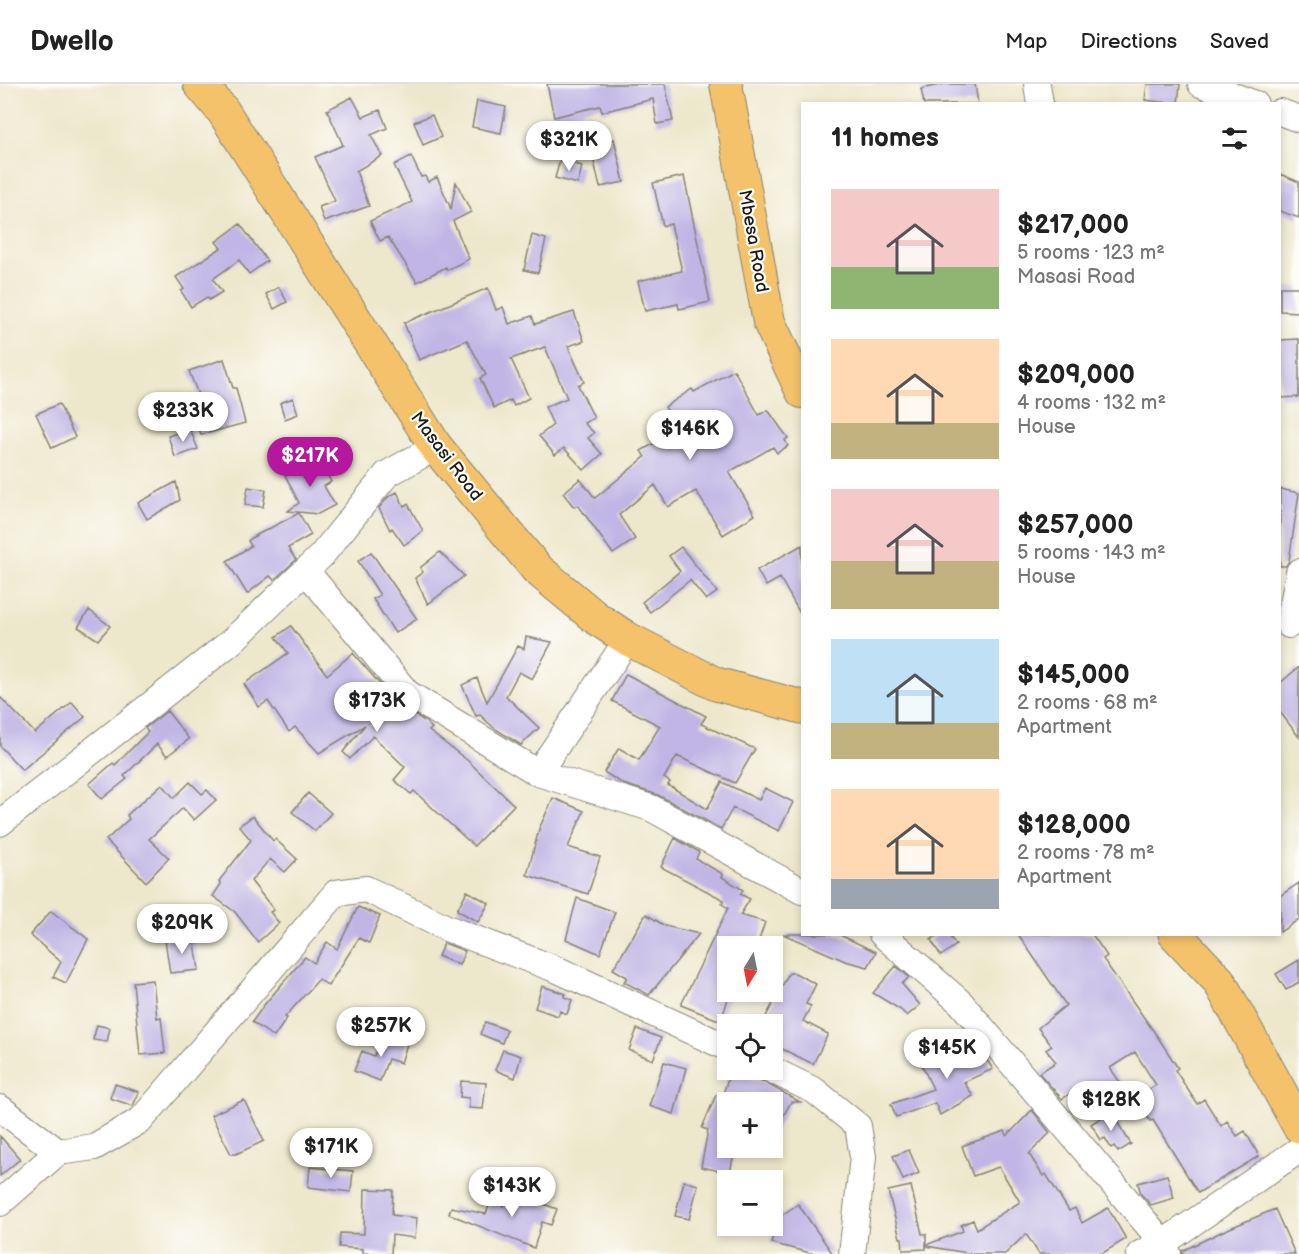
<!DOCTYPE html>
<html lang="en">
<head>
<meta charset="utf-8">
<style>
  body { margin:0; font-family:"Balsamiq Sans",sans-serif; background:#f2f2f2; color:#222; height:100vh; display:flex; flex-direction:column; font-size:22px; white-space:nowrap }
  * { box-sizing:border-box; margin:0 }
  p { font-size:20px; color:#767676 }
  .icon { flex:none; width:33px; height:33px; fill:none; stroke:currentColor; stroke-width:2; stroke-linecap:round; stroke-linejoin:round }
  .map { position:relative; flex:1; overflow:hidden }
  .details { position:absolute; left:801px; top:18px; width:480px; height:834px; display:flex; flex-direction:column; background:#fff; border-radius:0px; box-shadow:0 3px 9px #0003 }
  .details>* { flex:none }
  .needle { width:39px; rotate:190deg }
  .tools { position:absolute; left:717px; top:852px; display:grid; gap:12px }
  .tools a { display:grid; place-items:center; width:66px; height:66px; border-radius:0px; background:#fff; box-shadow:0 3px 9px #0003; font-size:30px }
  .price { position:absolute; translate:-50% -51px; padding:0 14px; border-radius:21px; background:#fff; color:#222; font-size:20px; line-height:39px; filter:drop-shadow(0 2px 3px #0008) }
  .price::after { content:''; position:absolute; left:50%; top:36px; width:18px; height:14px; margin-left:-9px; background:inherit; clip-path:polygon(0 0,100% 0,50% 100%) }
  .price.selected { background:#b5179e; color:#fff }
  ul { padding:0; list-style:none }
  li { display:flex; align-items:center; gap:18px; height:150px; padding:0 30px }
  li span { display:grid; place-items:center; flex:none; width:168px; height:120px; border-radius:0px; color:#555 }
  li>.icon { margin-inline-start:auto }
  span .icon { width:72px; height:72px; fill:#fffc; stroke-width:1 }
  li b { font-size:26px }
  h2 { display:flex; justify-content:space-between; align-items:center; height:72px; padding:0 30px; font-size:26px }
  header { display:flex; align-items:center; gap:36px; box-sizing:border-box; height:84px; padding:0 30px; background:#fff; border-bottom:2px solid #e0e0e0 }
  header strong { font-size:28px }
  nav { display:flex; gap:33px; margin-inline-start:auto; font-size:21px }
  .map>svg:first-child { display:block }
  .building { fill:#c0b5e5 }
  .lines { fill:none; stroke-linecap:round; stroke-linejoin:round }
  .minor-casing { stroke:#848274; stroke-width:28 }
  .major-casing { stroke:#848274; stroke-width:34 }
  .highway-casing { stroke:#848274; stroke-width:35 }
  .minor { stroke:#fff; stroke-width:26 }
  .major { stroke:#f4c26a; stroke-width:32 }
  .highway { stroke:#f4c26a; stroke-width:33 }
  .labels { text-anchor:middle; stroke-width:4.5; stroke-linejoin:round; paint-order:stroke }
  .street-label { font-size:18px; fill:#1c1c1c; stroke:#fdfcf7 }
</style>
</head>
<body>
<header>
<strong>Dwello</strong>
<nav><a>Map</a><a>Directions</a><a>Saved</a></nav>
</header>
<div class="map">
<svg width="1299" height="1170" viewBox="0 0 1299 1170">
  <rect width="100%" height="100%" fill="#fdfcf7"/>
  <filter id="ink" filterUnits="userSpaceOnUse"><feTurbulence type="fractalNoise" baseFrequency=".0167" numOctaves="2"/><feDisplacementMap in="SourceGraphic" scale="12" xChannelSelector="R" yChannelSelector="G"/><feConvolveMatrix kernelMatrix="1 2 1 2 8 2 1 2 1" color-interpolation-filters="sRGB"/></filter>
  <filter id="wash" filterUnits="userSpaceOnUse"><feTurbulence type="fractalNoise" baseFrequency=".008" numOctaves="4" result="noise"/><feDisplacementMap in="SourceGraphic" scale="24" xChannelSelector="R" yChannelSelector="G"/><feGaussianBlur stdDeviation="1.35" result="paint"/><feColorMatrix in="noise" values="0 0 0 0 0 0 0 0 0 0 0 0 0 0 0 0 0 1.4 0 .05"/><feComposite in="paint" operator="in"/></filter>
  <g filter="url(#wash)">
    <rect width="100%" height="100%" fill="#ede7cb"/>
    <g id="blocks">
      <path class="building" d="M547,0H665L673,37L657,40L653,15L602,28L600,22L554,33Z
        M944,0H975L978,20H924L921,5Z
        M1147,0H1180L1178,20L1145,16Z
        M352,13L363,33L380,26L387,44L371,51L382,72L356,87L369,122L324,138L319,123L335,117L315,73L343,61L327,26Z
        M477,17L506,23L501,49L472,43Z
        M432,31L441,53L423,61L414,38Z
        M614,55L624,98L600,103L590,61Z
        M411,72L421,93L425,92L428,98L437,93L451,125L456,98L471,128L453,137L469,175L447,186L446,183L417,198L388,153L380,157L370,137L412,118L394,81Z
        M560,76L582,82L578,100L555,94Z
        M1280,90L1299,98V134L1280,127Z
        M684,92L710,218L679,225L678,220L645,227L638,197L682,187L671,140L663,142L653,99Z
        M240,140L267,177L249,190L239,176L213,195L222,208L209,216L207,213L191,223L181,207L184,205L176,193L221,164L216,158Z
        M532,151L546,155L538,189L524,186Z
        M279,203L287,218L274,225L266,210Z
        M1280,203H1299V228L1280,227Z
        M488,204L496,226L503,223L509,240L532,232L535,240L574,228L584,257L568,262L584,298L578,301L594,334L584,339L594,349L588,354L602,370L584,386L564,364L555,371L539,352L553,341L545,323L567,314L545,263L511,275L529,314L514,322L511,316L494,324L480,294L486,291L467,256L419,276L404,239Z
        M1299,255V313L1280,314V256Z
        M224,275L233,304H236L245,339L201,351L193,324L202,321L189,287Z
        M734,286L759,331L768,326L788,354L785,356L788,362L777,369L773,363L729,388L755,431L723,451L696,407L668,423L655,401L619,431L635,455L613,470L578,421L574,423L563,409L580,395L595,414L645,373L641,367L679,345L665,323L692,305L694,308Z
        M293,314L298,330L285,335L280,319Z
        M59,320L75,353L52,364L36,330Z
        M190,345L198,365L175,373L168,352Z
        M320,376L331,398L324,402L335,421L318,430L288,427L299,419L284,389Z
        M176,398L180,416L147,435L138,419Z
        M248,403L266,406L263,423L245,421Z
        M1280,405L1299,409L1289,477L1286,482H1280Z
        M397,408L404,422L408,420L423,447L404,461L392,444L390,446L379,424L388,413Z
        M299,429L311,451L288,464L296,476L274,496L270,492L247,510L227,477L251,462L248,457L253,453Z
        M802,461V533L780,494L766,502L757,486Z
        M681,463L717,508L706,516L690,496L650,528L642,518L680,487L669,472Z
        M371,468L417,535L395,549L373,515L380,511L358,477Z
        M440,468L464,492L428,520L415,494L423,488L420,484Z
        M89,526L110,542L98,556L78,543Z
        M291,542L327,591L353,569L396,619L426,638L432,644L429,647L467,676L514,721L474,762L414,707L411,710L394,696L405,683L373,652L350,675L343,668L365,641L319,669L295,643L289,648L268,617L259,623L244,600L288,569L276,553Z
        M526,553L552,558L532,595L519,588L506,612L539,644L521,661L494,644L480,631L476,632L462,601L477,594L487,618L518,562L524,565Z
        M1299,583V653L1280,628V599Z
        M626,590L706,632L701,640L755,665L735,699L677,672L664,694L670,698L668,701L707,725L722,698L759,716L765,704L793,718L779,747L733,724L721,745L658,711L623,700L604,688L619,664L639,676L660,642L612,617Z
        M0,613L35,649L72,618L85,633L22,686L0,662Z
        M167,627L189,655L167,672L157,660L124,692L127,695L102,715L89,700L113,679L115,681L148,648L145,644Z
        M190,698L202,710L207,706L216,716L194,736L183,724L149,755L169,774L146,798L106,756L129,735L127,731L162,700L174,714Z
        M308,709L331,729L315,747L292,728Z
        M553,714L584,727L568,763L600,773L588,810L527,791L539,745Z
        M253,732L273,757L275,755L297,775L285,788L270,775L251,797L274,826L270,828L279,839L258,858L235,828L213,812L221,800L219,797L251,756L239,742Z
        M675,754L699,768L696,775L723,790L722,793L743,806L740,810L750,815L740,831L765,838L757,862H728V915L721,937L681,921L728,824L722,820L724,816L661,783Z
        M1299,799V835L1280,848V812Z
        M467,807L489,819L478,838L457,826Z
        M577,814L615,828L600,870L566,855Z
        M358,823L380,832L369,859L359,854L328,902L319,895L285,933L287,934L274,953L252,938L264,921L305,873L314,879L327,858L337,865Z
        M51,827L88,855L66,899L53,893L61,878L30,851Z
        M646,830L665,842L699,850L649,911L624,898L627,893L613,885Z
        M783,850H838L876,868L868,883L845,877Z
        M939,850H948L956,861L941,872L931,856Z
        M1018,850H1092L1107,872L1103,875L1159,955L1178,984L1175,986L1197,1020L1204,1015L1221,1042L1227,1037L1237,1052L1245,1047L1259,1072L1198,1109L1153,1036L1150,1037L1136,1014L1156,1001L1135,968L1110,984L1127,1008L1100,1026L1083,1001L1062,1015L1039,989L1056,978L1046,966L1052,962L1038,944L1066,921Z
        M194,852L199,886L170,889L165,856Z
        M444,859L465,867L459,881L438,872Z
        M1299,876V898L1286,906L1276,890Z
        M896,882L909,893L902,900L920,921L907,932L901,926L873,909Z
        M789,889H795L816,900L806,920L811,922L803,937L828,950L813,980L772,960V940H762Z
        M153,896L157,934L161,933L165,969L140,971L133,898Z
        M542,902L566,910L564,913L572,916L567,930L560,927L558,932L535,924Z
        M485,938L507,946L502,959L480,950Z
        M97,941L110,944L107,958L93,956Z
        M637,945L661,954L653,976L629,966Z
        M382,952L407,960L401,979L388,975L380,997L354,987L362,967L374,972Z
        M973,956L993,985L964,998L973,1012L940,1031L935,1019L896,1033L891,1020L933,1005L921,979Z
        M503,966L521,972L515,994L495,986Z
        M664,978L686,984L674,1030L649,1022Z
        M730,988L764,998L800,1018H791L772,1052V1018H728V1064H735L730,1089L701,1083L708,1046L702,1044L716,1011L722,1013Z
        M461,997L486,999L483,1025L469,1024V1014L460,1013Z
        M115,1000L139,1008L133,1022L110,1014Z
        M244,1016L264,1057L236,1070H231L211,1031Z
        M1032,1026L1050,1049L1029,1070L1043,1092L1046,1090L1069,1127L1075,1124L1082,1139L1108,1124L1126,1155L1101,1170H1039L1026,1150L1005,1170H973L926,1162V1165L903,1166L902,1154H900L888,1107L911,1102L922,1150H926V1161L963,1147L961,1141L973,1136L977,1145L1020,1118L999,1083L973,1092L962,1062L1005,1047L1007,1052Z
        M1111,1028L1131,1060L1118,1068L1114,1062L1111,1064L1105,1054L1101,1056L1091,1040Z
        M0,1052L20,1075L0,1092Z
        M909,1066L919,1089L903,1096L893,1072Z
        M310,1083L353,1087L351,1108L308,1103Z
        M1167,1091L1174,1114L1151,1121L1141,1110L1138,1099Z
        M684,1097L698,1101L689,1135L675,1132Z
        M365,1105L393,1106L392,1131L417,1134L415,1154L392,1151L391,1170L363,1169V1165L339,1163L340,1149L364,1150Z
        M510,1107L521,1112L522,1109L536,1114L535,1117L557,1125L551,1141L542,1138L534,1164L449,1130L451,1123L486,1130L491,1117L503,1122Z
        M798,1120L816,1146L833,1170H814L771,1159L778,1130L782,1131Z
        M1275,1125L1295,1170H1183L1182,1167L1223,1147Z"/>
    </g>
  </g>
  <g filter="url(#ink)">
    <use href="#blocks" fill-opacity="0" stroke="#848274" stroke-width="1.5"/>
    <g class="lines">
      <defs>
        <path id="minor" d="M1037,0L1040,20
          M1201,0L1255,20
          M1280,28L1299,35
          M306,487L407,609L538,689L651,724L802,807
          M1289,541L1299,488
          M538,689L628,555
          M0,739L231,558L321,472L387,390L436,363
          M882,850L961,919L1163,1159L1168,1170
          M772,986L815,1007L858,1042L863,1073L852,1170
          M0,1024L58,1068L94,1063L141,1036L336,809L366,805L449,845L558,886L728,964
          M0,1119L58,1068
          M1140,1170L1163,1159L1299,1066"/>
        <path id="major" d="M726,0L769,238L802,308"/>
        <path id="highway" d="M200,0L223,27L436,363L537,485L596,534L628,555L716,600L802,623
          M1175,850L1219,897L1299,1042"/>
      </defs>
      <use href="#minor" class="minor-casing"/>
      <use href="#major" class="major-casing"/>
      <use href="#highway" class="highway-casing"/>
      <use href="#minor" class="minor"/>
      <use href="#major" class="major"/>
      <use href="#highway" class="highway"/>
    </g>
  </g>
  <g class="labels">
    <g class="street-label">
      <text transform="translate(754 157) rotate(80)" y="6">Mbesa Road</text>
      <text transform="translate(447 372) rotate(53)" y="6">Masasi Road</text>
    </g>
  </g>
</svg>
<div class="tools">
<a><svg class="needle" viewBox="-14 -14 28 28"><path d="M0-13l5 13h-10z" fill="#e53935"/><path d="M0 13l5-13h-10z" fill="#767676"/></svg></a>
<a><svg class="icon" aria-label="locate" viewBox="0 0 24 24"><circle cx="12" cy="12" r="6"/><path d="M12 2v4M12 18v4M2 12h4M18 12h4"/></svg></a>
<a>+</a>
<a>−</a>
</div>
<b class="price" style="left:569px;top:88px">$321K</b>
<b class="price" style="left:183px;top:359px">$233K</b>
<b class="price" style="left:690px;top:377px">$146K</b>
<b class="price selected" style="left:310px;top:404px">$217K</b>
<b class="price" style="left:377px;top:649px">$173K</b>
<b class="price" style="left:182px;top:871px">$209K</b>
<b class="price" style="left:381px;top:974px">$257K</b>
<b class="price" style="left:947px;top:996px">$145K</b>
<b class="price" style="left:1111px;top:1048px">$128K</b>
<b class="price" style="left:331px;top:1095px">$171K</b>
<b class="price" style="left:512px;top:1134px">$143K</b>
<section class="details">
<h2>11 homes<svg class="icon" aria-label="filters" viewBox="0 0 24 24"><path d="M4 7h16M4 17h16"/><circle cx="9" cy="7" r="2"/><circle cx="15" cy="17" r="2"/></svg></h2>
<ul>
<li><span style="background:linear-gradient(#f6c9c9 65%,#8fb573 0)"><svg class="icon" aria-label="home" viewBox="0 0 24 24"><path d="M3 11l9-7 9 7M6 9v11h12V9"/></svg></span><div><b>$217,000</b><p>5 rooms · 123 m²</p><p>Masasi Road</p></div></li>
<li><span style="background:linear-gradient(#ffd9b3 70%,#c2b280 0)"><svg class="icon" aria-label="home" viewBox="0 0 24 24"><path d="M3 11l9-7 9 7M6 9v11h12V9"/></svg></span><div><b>$209,000</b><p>4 rooms · 132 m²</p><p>House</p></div></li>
<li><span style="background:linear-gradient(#f6c9c9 60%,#c2b280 0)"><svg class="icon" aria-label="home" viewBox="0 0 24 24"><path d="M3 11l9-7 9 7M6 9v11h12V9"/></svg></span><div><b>$257,000</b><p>5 rooms · 143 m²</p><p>House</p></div></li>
<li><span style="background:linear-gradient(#bfe0f5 70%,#c2b280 0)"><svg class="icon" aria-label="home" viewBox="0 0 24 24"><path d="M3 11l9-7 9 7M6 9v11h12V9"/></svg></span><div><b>$145,000</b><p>2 rooms · 68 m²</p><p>Apartment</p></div></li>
<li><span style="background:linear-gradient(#ffd9b3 75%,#9aa5b1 0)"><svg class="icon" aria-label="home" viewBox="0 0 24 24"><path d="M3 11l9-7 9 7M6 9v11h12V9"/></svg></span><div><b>$128,000</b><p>2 rooms · 78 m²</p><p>Apartment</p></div></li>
</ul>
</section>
</div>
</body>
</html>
